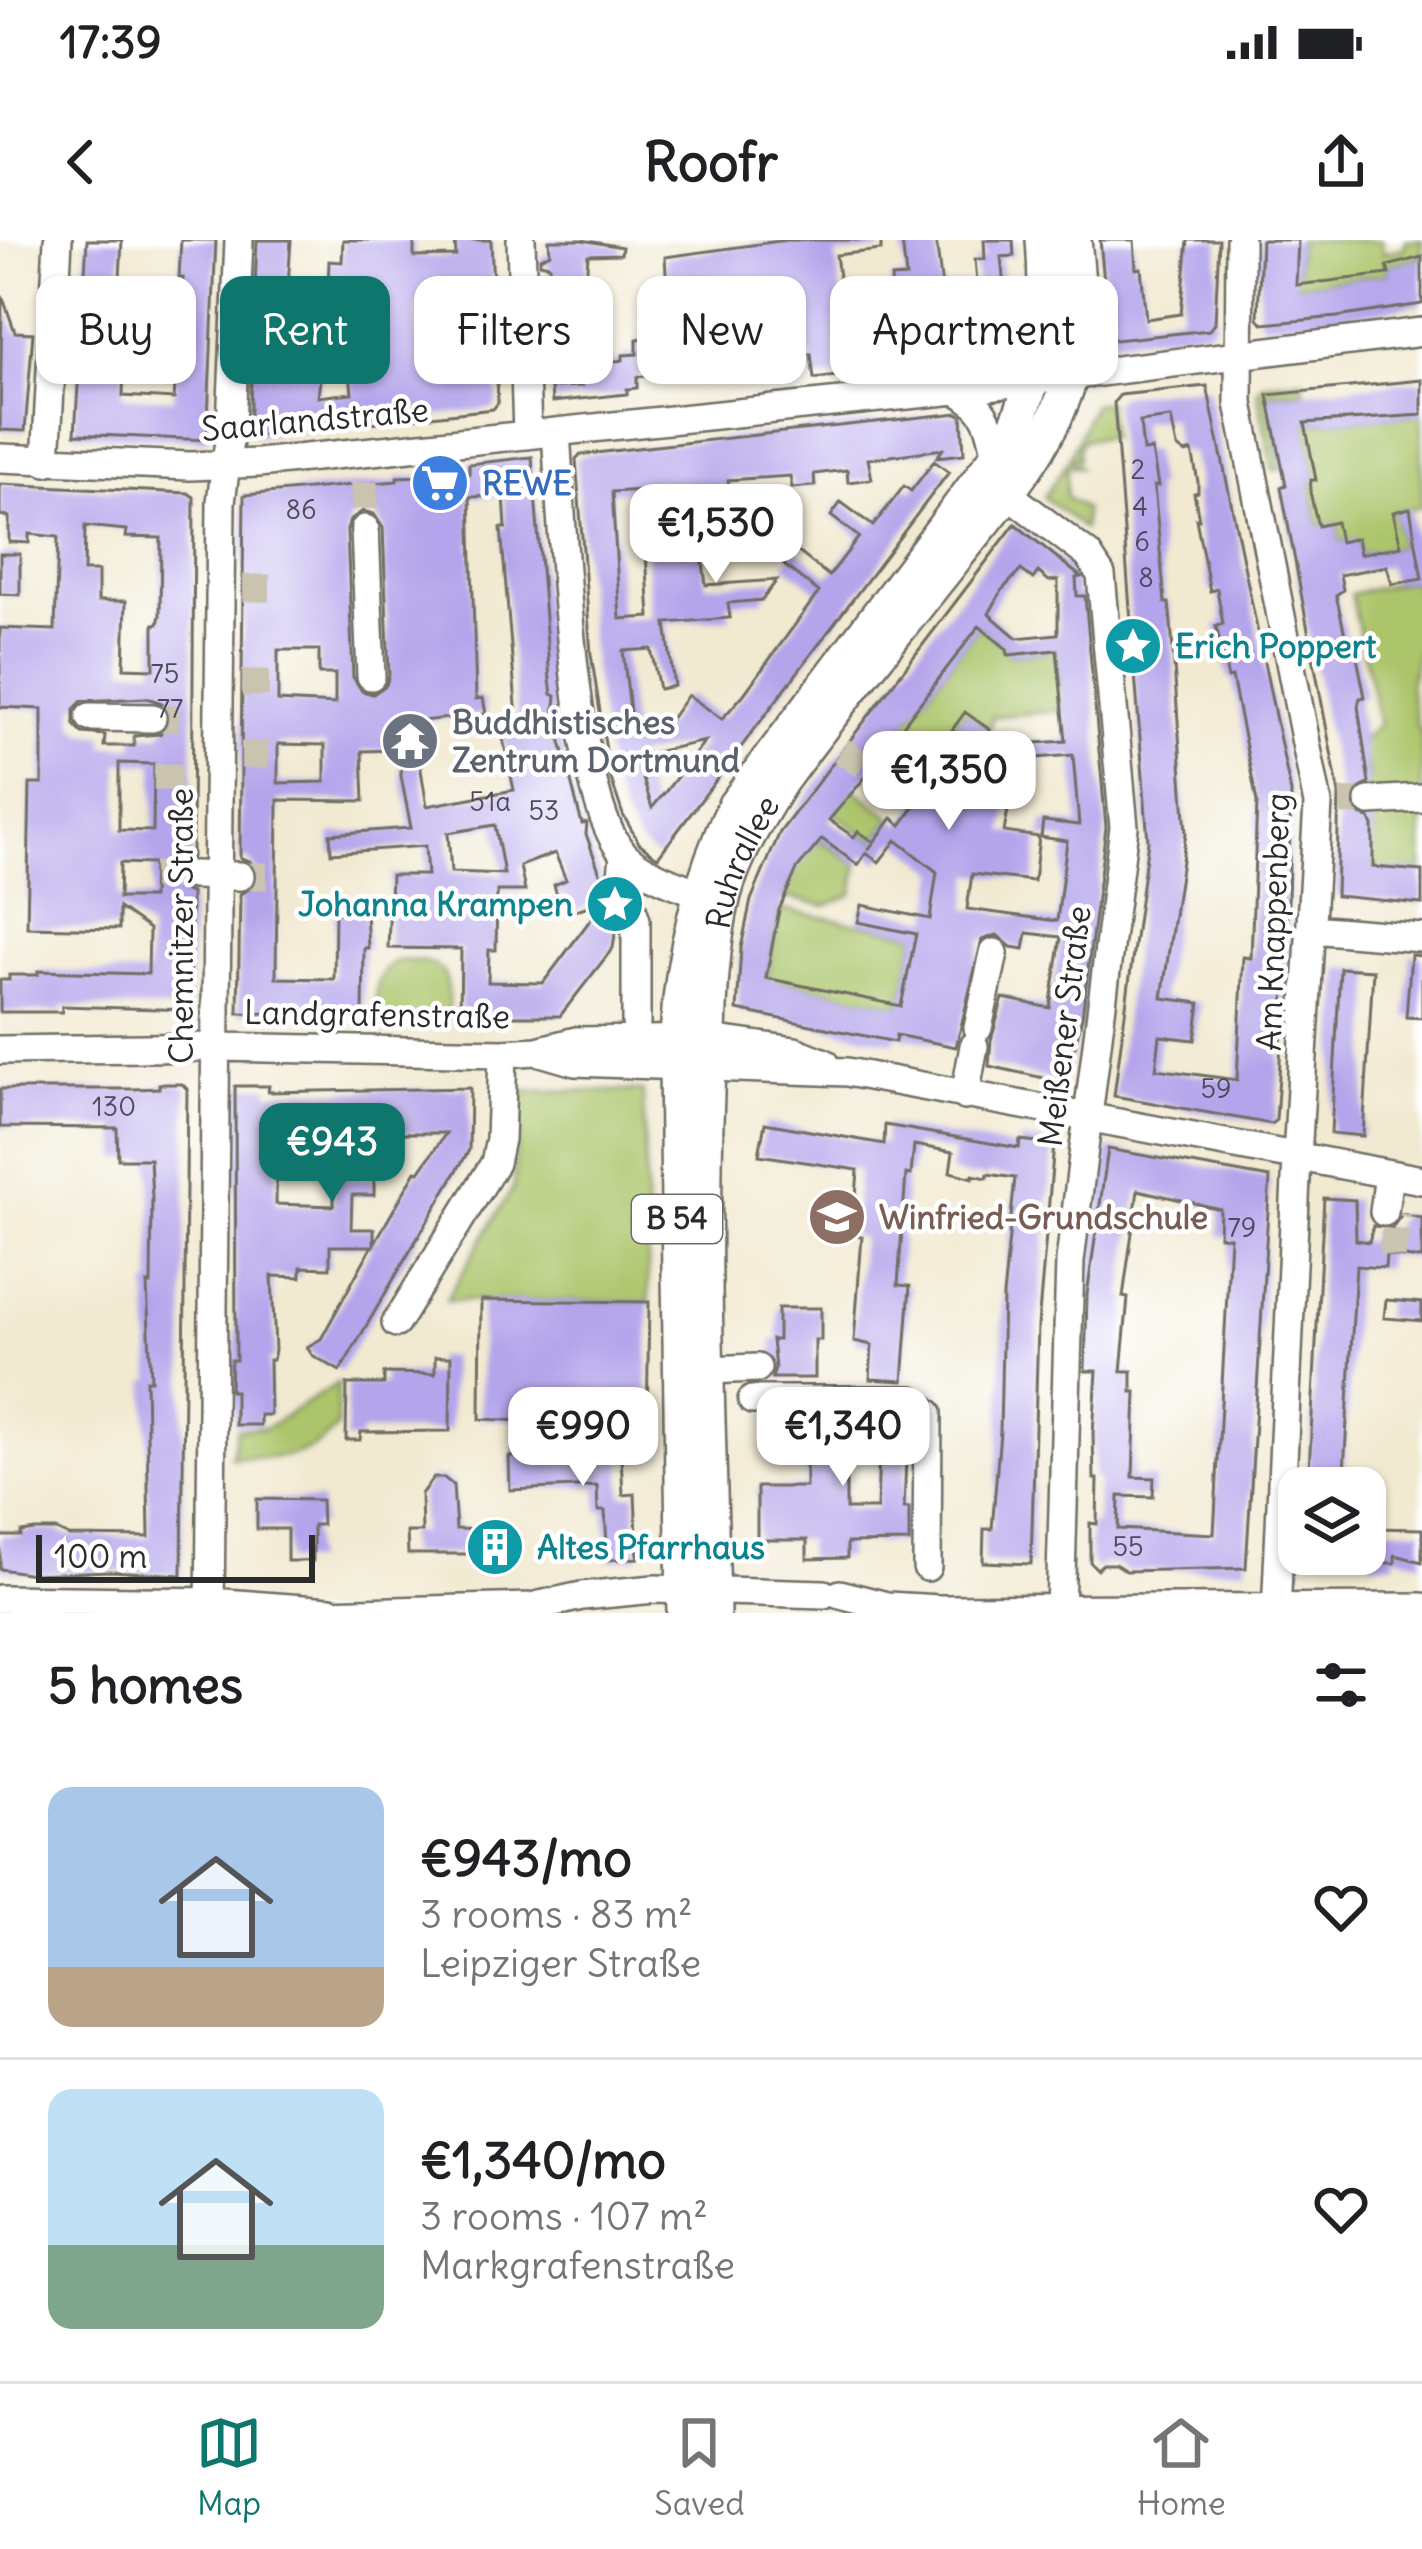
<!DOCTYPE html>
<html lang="en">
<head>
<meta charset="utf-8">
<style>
  body { margin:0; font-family:Delius,sans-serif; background:#f6f6f6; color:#202124; height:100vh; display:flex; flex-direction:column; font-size:45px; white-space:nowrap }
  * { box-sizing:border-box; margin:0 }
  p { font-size:39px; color:#757577 }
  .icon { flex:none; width:66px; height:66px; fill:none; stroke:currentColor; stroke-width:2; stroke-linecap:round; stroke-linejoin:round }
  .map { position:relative; height:1373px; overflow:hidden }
  .drawer { display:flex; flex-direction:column; background:#fff; flex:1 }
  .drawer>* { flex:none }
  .hud { position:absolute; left:36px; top:36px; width:1350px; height:108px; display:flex; gap:24px }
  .controls { position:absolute; left:1278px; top:1227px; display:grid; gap:24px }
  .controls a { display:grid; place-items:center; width:108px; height:108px; border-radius:24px; background:#fff; box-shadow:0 3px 9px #0004; font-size:60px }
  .scale { position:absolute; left:36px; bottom:30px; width:279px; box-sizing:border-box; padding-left:12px; border:6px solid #2b2b2b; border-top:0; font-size:33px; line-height:42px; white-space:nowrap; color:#2b2b2b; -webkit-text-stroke:9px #fff; paint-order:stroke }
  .price { position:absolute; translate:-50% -102px; padding:0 27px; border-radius:24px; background:#fff; color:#222; font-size:39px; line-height:78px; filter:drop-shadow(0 3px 6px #0008) }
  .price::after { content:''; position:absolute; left:50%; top:72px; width:36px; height:27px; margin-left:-18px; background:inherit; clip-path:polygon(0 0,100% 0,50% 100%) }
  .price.current { background:#0f766e; color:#fff }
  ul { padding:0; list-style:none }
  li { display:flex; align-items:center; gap:36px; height:300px; padding:0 48px }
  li+li { border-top:3px solid #e0e0e0 }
  li span { display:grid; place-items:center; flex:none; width:336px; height:240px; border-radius:24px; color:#555 }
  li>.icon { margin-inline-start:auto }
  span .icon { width:144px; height:144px; fill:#fffc; stroke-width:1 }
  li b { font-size:51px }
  h2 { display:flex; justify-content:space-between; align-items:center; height:144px; padding:0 48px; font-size:51px }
  .pill { padding:0 42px; border-radius:24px; background:#fff; box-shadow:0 3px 9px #0004; font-size:42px; line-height:108px }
  .pill.current { background:#0f766e; color:#fff }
  .status { display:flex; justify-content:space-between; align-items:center; height:84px; padding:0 60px; background:#fff; direction:ltr }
  .status svg { height:33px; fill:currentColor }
  header { display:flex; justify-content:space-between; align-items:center; height:156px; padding:0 48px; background:#fff; font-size:54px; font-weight:700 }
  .tabs { display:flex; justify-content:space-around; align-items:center; height:168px; border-top:3px solid #e0e0e0; background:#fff; font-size:33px; color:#757577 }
  .tabs a { display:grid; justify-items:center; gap:6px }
  .tabs .current { color:#0f766e }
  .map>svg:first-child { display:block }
  .green { fill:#acc56b; stroke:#6c784b; stroke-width:3 }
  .building { fill:#b4a4eb; fill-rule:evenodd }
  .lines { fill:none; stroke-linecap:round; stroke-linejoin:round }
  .minor-tunnel { stroke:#c9c3af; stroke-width:27; stroke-dasharray:27 14; stroke-linecap:butt }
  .minor-casing { stroke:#706e65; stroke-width:32 }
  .major-casing { stroke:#706e65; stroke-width:38 }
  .minor { stroke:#fff; stroke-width:27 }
  .major { stroke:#fff; stroke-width:33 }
  .labels { text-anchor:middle; stroke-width:9; stroke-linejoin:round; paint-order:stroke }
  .number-label { font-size:27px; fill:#4d495b }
  .shield { fill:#fff; stroke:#6b6b6b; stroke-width:3 }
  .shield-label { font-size:30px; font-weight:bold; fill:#2b2b2b }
  .street-label { font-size:33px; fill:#2b2b2b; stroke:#fff }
  .shop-label { font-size:33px; font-weight:bold; fill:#366cbe; stroke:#fff; text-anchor:start }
  .culture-label { font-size:33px; font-weight:bold; fill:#0d838f; stroke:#fff; text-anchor:start }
  .worship-label { font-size:33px; font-weight:bold; fill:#5b616d; stroke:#fff; text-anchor:start }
  .education-label { font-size:33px; font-weight:bold; fill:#785e54; stroke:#fff; text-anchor:start }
</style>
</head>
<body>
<div class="status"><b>17:39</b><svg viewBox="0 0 49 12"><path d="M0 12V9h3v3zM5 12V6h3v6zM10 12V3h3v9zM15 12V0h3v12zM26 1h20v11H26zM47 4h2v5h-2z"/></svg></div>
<header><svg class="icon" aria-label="back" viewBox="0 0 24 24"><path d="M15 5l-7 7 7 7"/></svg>Roofr<svg class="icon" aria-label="share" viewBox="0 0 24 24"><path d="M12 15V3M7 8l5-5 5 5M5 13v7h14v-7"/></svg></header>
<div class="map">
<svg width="1422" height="1373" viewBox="0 0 1422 1373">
  <rect width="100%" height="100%" fill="#fff"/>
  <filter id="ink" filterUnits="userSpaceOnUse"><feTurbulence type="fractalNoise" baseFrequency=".00833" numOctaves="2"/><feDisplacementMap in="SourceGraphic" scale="24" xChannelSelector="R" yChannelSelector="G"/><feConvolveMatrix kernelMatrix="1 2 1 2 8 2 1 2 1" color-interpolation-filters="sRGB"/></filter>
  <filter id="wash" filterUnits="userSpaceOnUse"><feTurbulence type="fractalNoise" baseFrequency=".004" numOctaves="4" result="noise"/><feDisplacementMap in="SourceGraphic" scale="48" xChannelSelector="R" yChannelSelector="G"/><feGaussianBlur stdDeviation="2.7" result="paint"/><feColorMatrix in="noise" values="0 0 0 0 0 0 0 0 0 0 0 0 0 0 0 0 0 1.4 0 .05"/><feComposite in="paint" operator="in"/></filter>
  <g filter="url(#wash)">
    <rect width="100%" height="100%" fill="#f1e9d0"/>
    <path class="green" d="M1298,0H1382L1383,13L1404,8L1406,0H1422V17L1387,26L1389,34L1287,46L1297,31Z
      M1302,139L1304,151L1265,153L1283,228L1273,230L1257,151L1262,144Z
      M1107,162L1110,197L1085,199L1079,205L1078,220L1070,216L1093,164Z
      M1422,175V267L1394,272L1401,306L1360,314L1357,299L1340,302L1336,283L1318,286L1311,240L1316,239L1305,183Z
      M1069,219L1079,227H1067L1066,257L1084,269L1083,289L1044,257Z
      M1409,341L1417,345L1422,397L1409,445L1418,490H1422V631H1373V621H1368L1373,587L1370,585L1367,540L1370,538L1359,503L1379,484L1351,354Z
      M979,386L1007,409L1008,415L1060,410L1059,442L1063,443L1065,470L992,477L990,490L965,473L952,489L956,493L953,506L945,500L935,513L901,488Z
      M853,548L892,578L874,602L834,573Z
      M818,598L858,625L853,654L826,666L784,657L801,617L820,602Z
      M779,669L916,694L901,766L785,742L766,744Z
      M397,721C451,718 449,736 448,782L376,780C377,756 372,733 397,721Z
      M520,851H643L649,1062L446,1060L514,946Z
      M338,1143L337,1187C307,1222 274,1218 231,1217L237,1189L266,1188Z"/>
    <g id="blocks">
      <path class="building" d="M87,0H122L120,38H126L125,52H120L116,64L114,116L124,117L123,156L174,159L183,38H179L181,0H216L207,200L75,194Z
        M257,0H291L288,46H328L329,21L342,22L343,0H414V17L456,16L455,0H491L498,163L493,169L255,196L249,190ZM291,60L342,61L341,124H349L352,153L318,157L322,121L288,119ZM454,64L456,100L418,102L417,65Z
        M549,0H582L622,7L621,14L588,15L584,67L588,125L623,120V115L637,114V99L670,95L665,17L787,0H881V10L836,15L852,134L814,139L811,114L637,137V148L627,149V154L552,162L551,147L581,146L550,123L549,112L554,108L549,25L540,23V18L550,13Z
        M902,0H936L942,47L977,42L975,19H985L984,0H1013L1014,16L1001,17L1006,67H997L1001,112L897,124L891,38L906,37Z
        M1100,0H1134L1136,29L1141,28L1146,79L1181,74L1188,0H1219L1215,83L1209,90L1115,100L1109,94Z
        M1261,0H1298L1296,45L1389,34L1387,26L1422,17V64L1337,77L1263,84L1258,78Z
        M2,55L15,92L33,93L25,191L0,190Z
        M1422,140V175L1305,183L1316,240H1311L1310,252L1318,286L1336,282L1340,302L1357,298L1360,314L1401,306L1393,272L1410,268L1422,339L1392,344L1387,326L1340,335L1343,350L1336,355L1346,399L1353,398L1365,457L1360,458L1358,466L1369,543L1354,552L1351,563L1355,572L1370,579L1373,586V627L1422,631V664L1336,656L1339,554L1281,247L1286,245L1268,155Z
        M1207,146L1291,553L1286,732L1276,880L1271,884L1114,856L1148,601L1114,162L1120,155ZM1171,178L1177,207L1185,213L1192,211L1198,242V252L1194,253L1199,279H1196L1210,351L1217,349L1223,384L1216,386L1228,438L1232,437L1257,562L1251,718L1243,717L1237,840L1156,829L1160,796L1195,800L1200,763L1162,758L1186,593L1171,383L1169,363H1165L1154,246H1158L1152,210L1143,211L1140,182Z
        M958,173L962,176L964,214L937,217L943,209L868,219L872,239L848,242L847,230L814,234L815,246L792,248L790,236L728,240L732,279L741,278L743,297L700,302L706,345L777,340L762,360L728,363L730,378L666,383L674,446L659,449L651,409L623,411L633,497L663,490L688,455L722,479L744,454L819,352L784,325L796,310L829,336L859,297L831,276L841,262L873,286L904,246L911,251L934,221L949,232L658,617L653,614L639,603L623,575L610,536L591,414L576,219L580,215L637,208ZM642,250L650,377L620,379L612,252ZM705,501L666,551L652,568L636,516Z
        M532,217L550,440L552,454L556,456L554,474L579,573L582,584L587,583L586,594L617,681L613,708L560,776H460L461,709L388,708L391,635H427L425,606L331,613L330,594L411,588L401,536V510L362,511L364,561L278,560L276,738L334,739L335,673H366L368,708H364L363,774L238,773L240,654L255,646L258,635L250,621L240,618L244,255L397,241V237L469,234V224ZM504,256L506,288H501L517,477L499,480L514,550L427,566L421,530V481L486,474L483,458L476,459L470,257ZM363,271L374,274L383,288L389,435L386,445L373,454L362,451L353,437L347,290L350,280ZM278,410H319V434H335V464L278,461ZM278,504L325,505V542L278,543ZM495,585L504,634L451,632L448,593ZM555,613L566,640L554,645L558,658L566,655L572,672L606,659L543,743L488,742L489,710H496L497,651H525L520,626Z
        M0,244L188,253L194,257L192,617L177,625L174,636L182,650L191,653L190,770L62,766V772H0V740H9V735H38V731L148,734L149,689L119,668V689L27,687L30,544H42V469L0,467V388L55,390L58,297L29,294V303L9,302V277L0,275ZM85,286L127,290L126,297L161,298L160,375L158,384H154V429L124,428L126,361H98V331H84ZM147,458L162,463L170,479L160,494L134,496V506H104L105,495L82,493L74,485V469L82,461ZM119,523L154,524L153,591L119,590ZM120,623L153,624L152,658H119Z
        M1015,284L1081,337L1076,338L1077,356H1085L1106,587L1082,777L1069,829L1060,827L1057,841L989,826L991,800L1003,758L1050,768L1061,697L1027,693L1024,709L1011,707L997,695L982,700L956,807L896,795L895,802L737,770L741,708L751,660L780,592ZM1021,330L1033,339L1038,332L1049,341L1058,340V394L1017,398L989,374L1002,350ZM979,386L1007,409L1008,415L1057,410L1066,501L988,506L990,490L965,472L952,490L970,504L962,548L957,544L947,562L882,513ZM1073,515L1079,585L1043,581L1041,597L1067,601L1057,681L967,669L972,634L1034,641L1039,597L1004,592L1011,553L1016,554L1018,544H1023V519ZM873,528L918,562L901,585L892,578L868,610L874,602L858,591L854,597L829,580ZM822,599L858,625L866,613L879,622L896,600L937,632L930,679L862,665L858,682L916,694L901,766L766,738L779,670L797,629Z
        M0,314H20V355L0,354Z
        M1411,715L1422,716V778L1406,777Z
        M1340,728L1373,730L1363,896L1331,893Z
        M159,844H182L187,849L182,1335L110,1331L33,1334L0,1329V1296H21V1292L35,1290H56L69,1296L149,1297L146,1140H151L147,1044H151L152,958L150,919H118L117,888L0,887V849H134L159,848Z
        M235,846H269L268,852L470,848L469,910L340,1131L312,1115L307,1107L321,1099L372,1006H330V1028L301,1027V1037L272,1036L275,1110L273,1120H269L270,1175H260V1185H235V1151H230L231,1120H236ZM277,893H446L419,932L416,931L374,1004V989H351L352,955H374V938H334V966L276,964Z
        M765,883L884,904L885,885L1019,908L1020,900L1054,904L1038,1086L1031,1324L983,1322L984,1289H992L1000,1192L1003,1056L1015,938L988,934L987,938L973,935V938L950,932L953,912L914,905L911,935L906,934L898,1045L910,1046L903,1141L870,1139L872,1105L854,1101L862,997L853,996L858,930L759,915Z
        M1108,909L1270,938L1246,1328L1126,1331L1115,1324H1103L1097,1329L1090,1322V1283L1097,1284L1098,1239H1094L1093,1194L1097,1131H1085L1087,1055ZM1138,950L1220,969L1219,996L1230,997L1214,1294L1118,1289L1119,1256L1153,1257L1154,1238L1133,1237L1136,1152H1132V1131H1121L1128,1058L1123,1057Z
        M1324,958L1355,960L1356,1000L1369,1002L1373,986L1392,988L1402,974L1422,978V1019L1386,1015L1385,1028L1356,1026L1343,1248H1308Z
        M481,1060L649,1062L647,1186L480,1179Z
        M1386,1060L1422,1063V1081L1384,1078Z
        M778,1068H821V1100H815V1138H772L775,1128L772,1100H778Z
        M435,1117H451L450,1191L361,1192L360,1200H346L347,1144H384V1133L435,1134Z
        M806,1178H884V1183L907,1184L910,1218H906L904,1268H909V1302L847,1303V1318L807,1319V1300H757V1247H806ZM846,1207L879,1208L877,1269H846Z
        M585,1209V1217L621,1216L623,1255L635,1254L638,1318L608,1320L605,1271H598L597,1246L510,1250L509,1217H513V1210Z
        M433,1238H444L453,1245L456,1289L514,1290L513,1323L477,1322V1314H408L407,1292H422L421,1254Z
        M257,1259L321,1260L322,1285H313V1321H287V1289H257Z
        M1371,1288L1422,1289V1322L1395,1315V1323H1371Z"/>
    </g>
  </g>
  <g filter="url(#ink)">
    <use href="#blocks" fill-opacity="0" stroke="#706e65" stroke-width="3"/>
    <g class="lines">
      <path class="minor-tunnel" d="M364,242L365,289
        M243,348H279
        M242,443H278
        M152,478L193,479
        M841,510L871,531
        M241,515H278
        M154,537H193
        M1340,562L1369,561
        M153,635H192
        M240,636H277
        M1392,1016L1398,973"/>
      <defs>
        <path id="minor" d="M521,0L527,195
          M1240,0L1239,163L1318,564L1297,917L1276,1373
          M956,150C987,167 991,185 997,218
          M556,192C562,274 571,566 626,616C645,634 675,644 699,653
          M0,218L190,226L258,223L956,150L1422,92
          M46,222L58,0
          M1007,253L1088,315L1101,335L1124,587L1070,1021L1060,1373
          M365,289L371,436
          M90,477L152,478
          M1369,561L1422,558
          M624,615L622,636L636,680V783
          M192,635L240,636
          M1311,689L1422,698
          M978,788L994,713
          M0,810L216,807L503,813L537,811L576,801L710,799L795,811L825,823
          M537,811L575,822L847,832L1422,940
          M965,856L974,806
          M1384,972L1389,934
          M396,1083L495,923L500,899L503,813
          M707,1130L757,1128
          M752,1160H912L928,1173L927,1327
          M840,1354L887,1366L939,1369L1422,1367
          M0,1359L211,1362L330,1371
          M210,1373L221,262L231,185L239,0
          M324,1373L531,1367L582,1356L654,1349L824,1354"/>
        <g id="major">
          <path d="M684,1373L676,827C677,735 695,648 735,565L1010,199C1042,129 1049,76 1043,0"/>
          <path id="s1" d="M713,1373C710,1200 700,1027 707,854C710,787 708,720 724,655C735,614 759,577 781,541C835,467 894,395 951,323C996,266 1050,209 1070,138C1083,94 1079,45 1074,0"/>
        </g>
      </defs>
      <use href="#minor" class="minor-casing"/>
      <use href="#major" class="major-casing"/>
      <use href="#minor" class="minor"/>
      <use href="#major" class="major"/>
    </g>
  </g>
  <defs>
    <symbol id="supermarket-disc" viewBox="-11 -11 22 22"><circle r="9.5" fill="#3f7fe0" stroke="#fff"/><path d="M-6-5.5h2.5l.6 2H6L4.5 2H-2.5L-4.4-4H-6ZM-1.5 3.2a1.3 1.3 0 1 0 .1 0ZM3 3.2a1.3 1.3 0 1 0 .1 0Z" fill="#fff"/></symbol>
    <symbol id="sight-disc" viewBox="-11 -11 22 22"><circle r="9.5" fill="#0f9aa8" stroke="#fff"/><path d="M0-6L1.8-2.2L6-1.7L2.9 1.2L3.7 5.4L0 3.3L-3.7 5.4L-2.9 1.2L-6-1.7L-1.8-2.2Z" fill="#fff"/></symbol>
    <symbol id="temple-disc" viewBox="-11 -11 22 22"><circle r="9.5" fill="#6b7280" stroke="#fff"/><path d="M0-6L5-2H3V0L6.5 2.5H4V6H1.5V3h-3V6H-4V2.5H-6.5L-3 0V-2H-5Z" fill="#fff"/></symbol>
    <symbol id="school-disc" viewBox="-11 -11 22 22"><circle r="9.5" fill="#8d6e63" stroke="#fff"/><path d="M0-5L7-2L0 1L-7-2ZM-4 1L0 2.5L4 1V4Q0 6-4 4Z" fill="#fff"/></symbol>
    <symbol id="building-disc" viewBox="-11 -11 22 22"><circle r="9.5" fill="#0f9aa8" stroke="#fff"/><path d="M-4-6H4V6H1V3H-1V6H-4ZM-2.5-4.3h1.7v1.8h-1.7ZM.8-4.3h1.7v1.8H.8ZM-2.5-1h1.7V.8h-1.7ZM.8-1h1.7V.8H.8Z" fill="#fff"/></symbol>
  </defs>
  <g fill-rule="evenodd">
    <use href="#supermarket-disc" x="407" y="210" width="66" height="66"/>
    <use href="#sight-disc" x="1100" y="373" width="66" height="66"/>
    <use href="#temple-disc" x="377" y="468" width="66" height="66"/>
    <use href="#sight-disc" x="582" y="631" width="66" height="66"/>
    <use href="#school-disc" x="804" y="944" width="66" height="66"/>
    <use href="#building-disc" x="462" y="1274" width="66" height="66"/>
  </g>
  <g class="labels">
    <g class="number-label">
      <text x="1138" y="239">2</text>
      <text x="1140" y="276">4</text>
      <text x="301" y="279">86</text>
      <text x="1142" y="311">6</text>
      <text x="1146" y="347">8</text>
      <text x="165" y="443">75</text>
      <text x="170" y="478">77</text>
      <text x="490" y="571">51a</text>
      <text x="544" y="580">53</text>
      <text x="1216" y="858">59</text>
      <text x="114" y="876">130</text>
      <text x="1242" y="997">79</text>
      <text x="1128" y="1316">55</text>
    </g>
    <rect class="shield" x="632" y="955" width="90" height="48" rx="9"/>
    <g class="shield-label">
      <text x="677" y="989">B 54</text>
    </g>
    <g class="street-label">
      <text transform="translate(315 179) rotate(-5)" y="12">Saarlandstraße</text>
      <text dy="12" stroke="none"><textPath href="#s1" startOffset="756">Ruhrallee</textPath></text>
      <text transform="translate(1273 682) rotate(-88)" y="12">Am Knappenberg</text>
      <text transform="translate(181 686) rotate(-90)" y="12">Chemnitzer Straße</text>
      <text transform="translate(377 774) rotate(1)" y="12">Landgrafenstraße</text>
      <text transform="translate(1064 786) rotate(-83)" y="12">Meißener Straße</text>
    </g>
    <g class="shop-label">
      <text x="482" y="255">REWE</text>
    </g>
    <g class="culture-label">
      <text x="1175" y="418">Erich Poppert</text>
      <text x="573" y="676" text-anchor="end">Johanna Krampen</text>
      <text x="537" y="1319">Altes Pfarrhaus</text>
    </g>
    <g class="worship-label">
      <text x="452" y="494">Buddhistisches<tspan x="452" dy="38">Zentrum Dortmund</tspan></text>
    </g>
    <g class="education-label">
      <text x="879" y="989">Winfried-Grundschule</text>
    </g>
  </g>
</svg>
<div class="controls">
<a><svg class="icon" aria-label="layers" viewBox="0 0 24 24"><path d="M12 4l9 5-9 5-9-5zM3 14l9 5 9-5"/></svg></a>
</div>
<div class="scale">100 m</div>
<b class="price" style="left:716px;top:346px">€1,530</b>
<b class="price" style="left:949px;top:593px">€1,350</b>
<b class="price current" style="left:332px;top:965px">€943</b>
<b class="price" style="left:583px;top:1249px">€990</b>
<b class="price" style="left:843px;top:1249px">€1,340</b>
<div class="hud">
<a class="pill">Buy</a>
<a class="pill current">Rent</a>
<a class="pill">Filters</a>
<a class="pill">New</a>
<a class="pill">Apartment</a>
</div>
</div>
<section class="drawer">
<h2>5 homes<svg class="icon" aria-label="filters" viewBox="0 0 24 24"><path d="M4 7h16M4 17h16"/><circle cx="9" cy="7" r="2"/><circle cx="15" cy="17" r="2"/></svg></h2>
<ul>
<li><span style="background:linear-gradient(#a9c7e8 75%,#b9a48a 0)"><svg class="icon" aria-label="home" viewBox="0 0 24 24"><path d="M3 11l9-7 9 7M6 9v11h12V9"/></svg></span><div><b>€943/mo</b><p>3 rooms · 83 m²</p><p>Leipziger Straße</p></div><svg class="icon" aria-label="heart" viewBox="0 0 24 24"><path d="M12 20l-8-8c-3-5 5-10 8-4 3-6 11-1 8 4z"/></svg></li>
<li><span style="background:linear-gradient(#bfe0f5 65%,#7fa58c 0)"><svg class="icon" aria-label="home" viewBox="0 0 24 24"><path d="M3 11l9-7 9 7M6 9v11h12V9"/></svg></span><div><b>€1,340/mo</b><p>3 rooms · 107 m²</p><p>Markgrafenstraße</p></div><svg class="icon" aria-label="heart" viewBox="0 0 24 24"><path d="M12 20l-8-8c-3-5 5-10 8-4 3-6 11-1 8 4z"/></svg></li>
</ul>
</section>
<nav class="tabs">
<a class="current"><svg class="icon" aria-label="map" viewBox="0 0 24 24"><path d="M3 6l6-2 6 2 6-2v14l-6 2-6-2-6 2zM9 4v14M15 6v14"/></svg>Map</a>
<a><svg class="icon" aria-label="saved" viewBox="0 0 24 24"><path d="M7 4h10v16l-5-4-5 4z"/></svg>Saved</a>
<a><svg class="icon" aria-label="home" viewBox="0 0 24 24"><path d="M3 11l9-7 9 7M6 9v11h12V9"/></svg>Home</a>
</nav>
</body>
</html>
